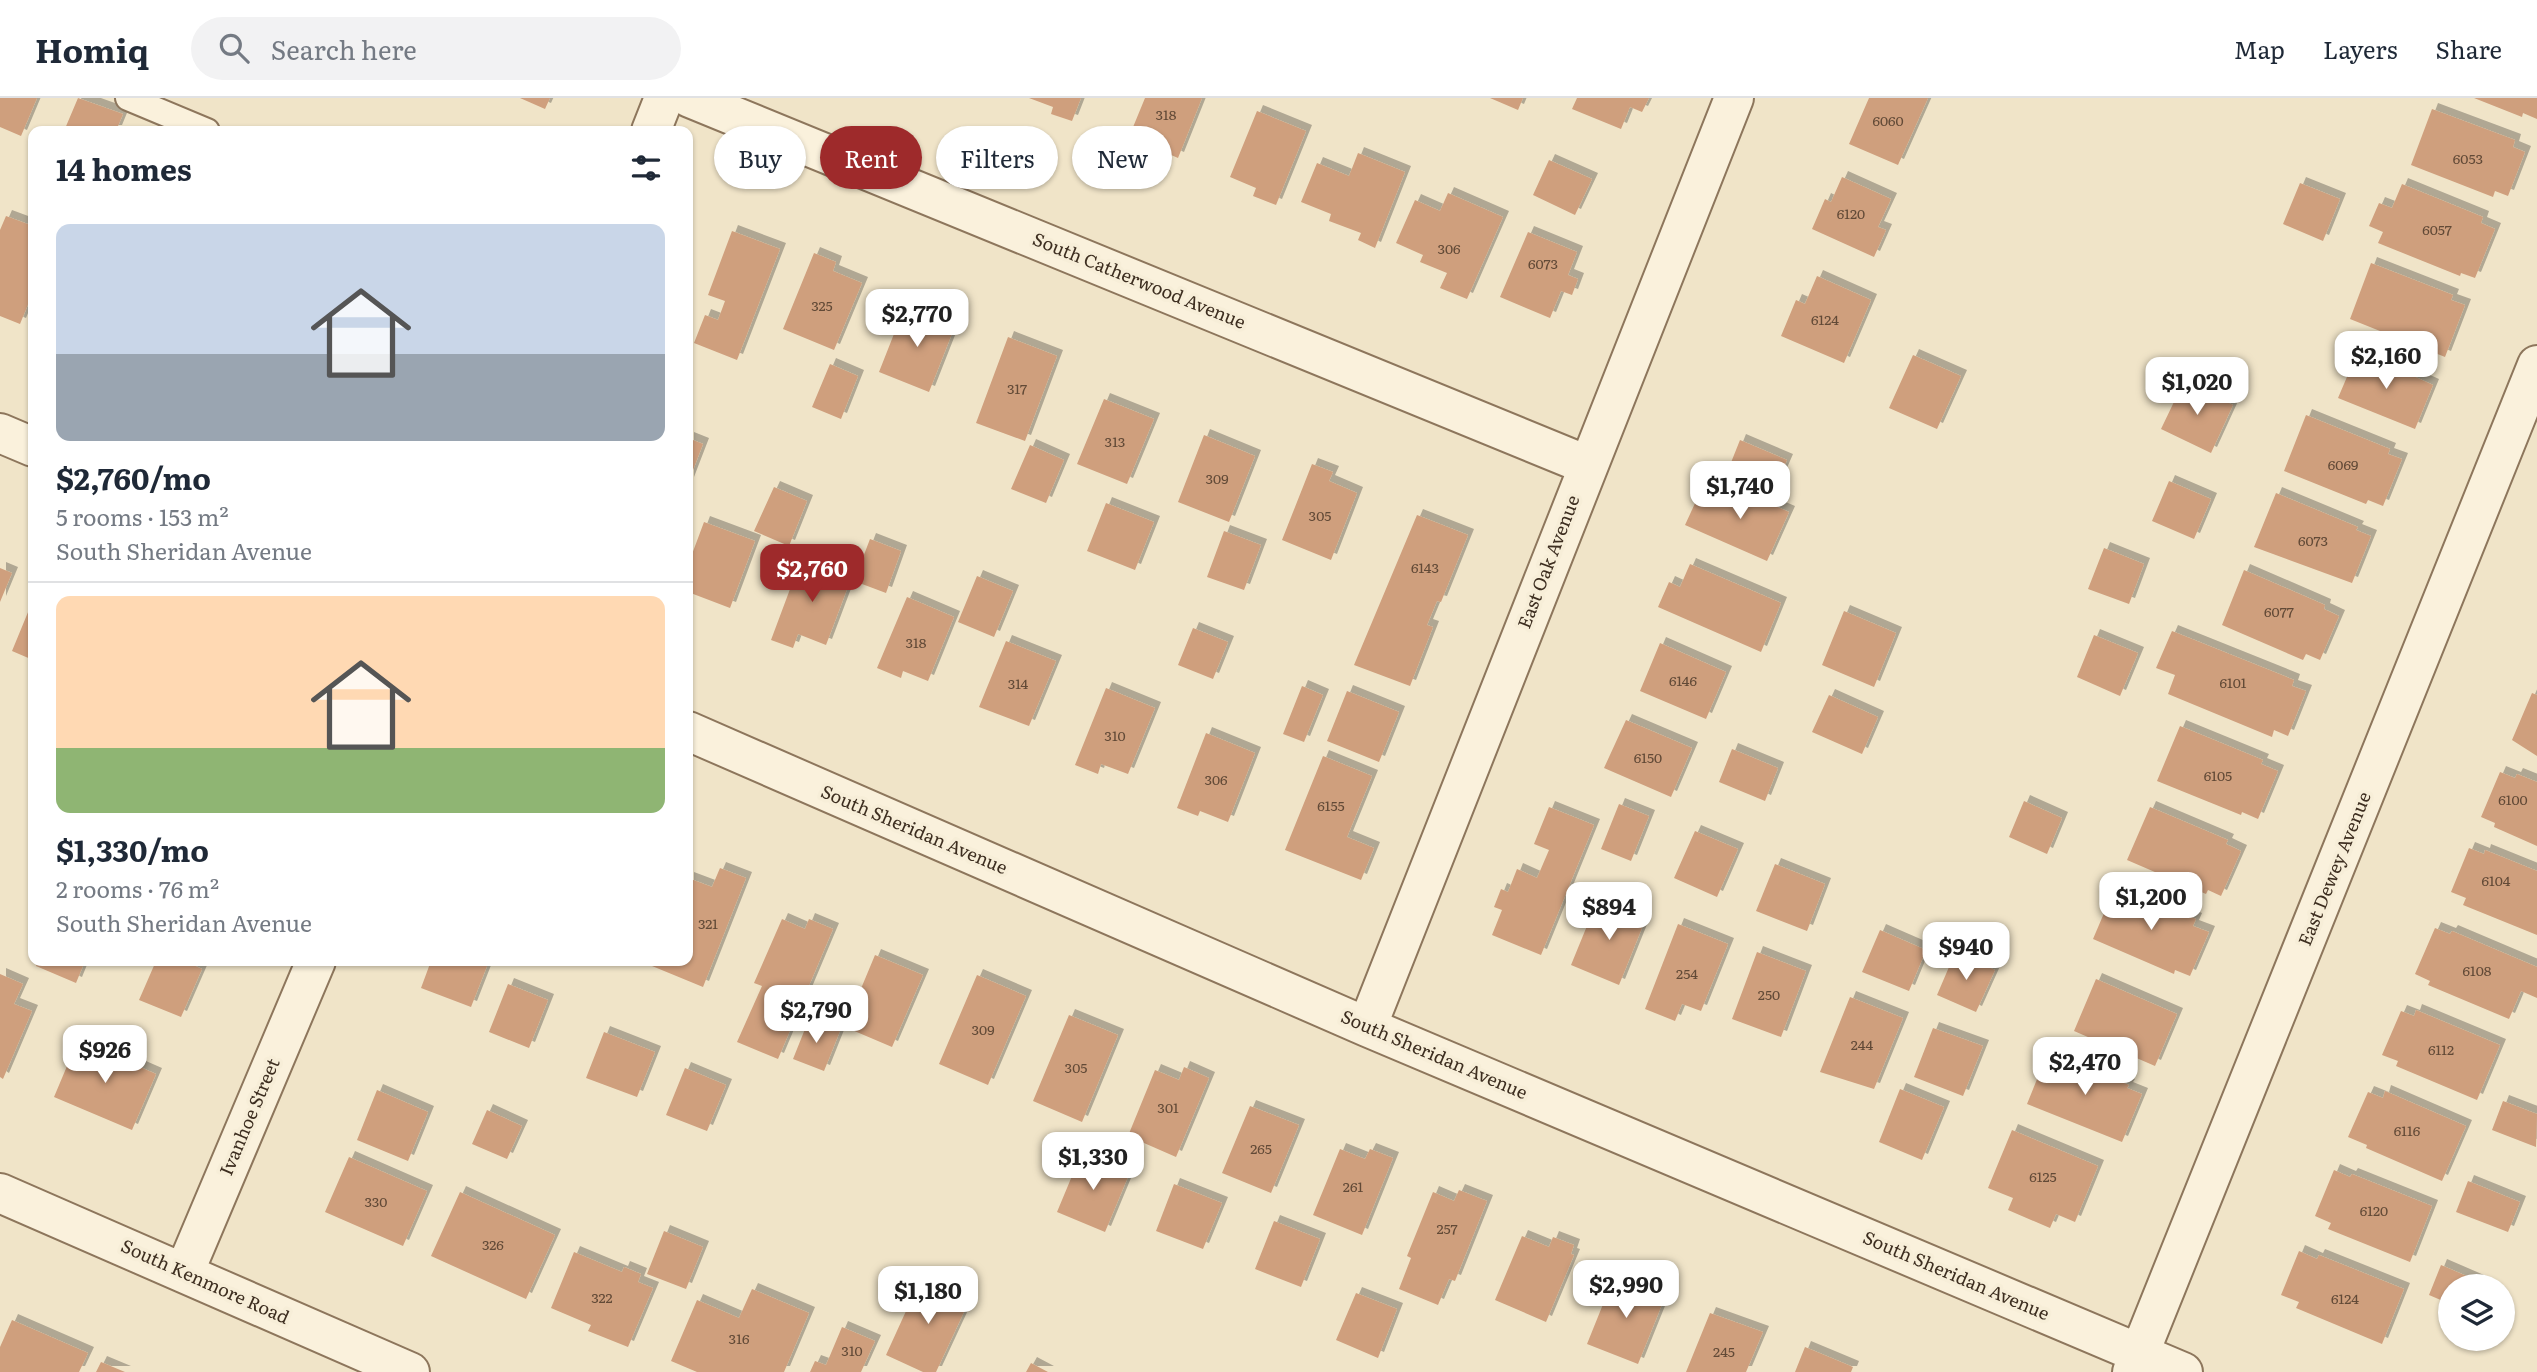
<!DOCTYPE html>
<html lang="en">
<head>
<meta charset="utf-8">
<style>
  body { margin:0; font-family:Literata,serif; background:#f2f2f3; color:#1f2937; height:100vh; display:flex; flex-direction:column; font-size:26px; white-space:nowrap }
  * { box-sizing:border-box; margin:0 }
  p { font-size:23px; color:#747a83 }
  .icon { flex:none; width:38px; height:38px; fill:none; stroke:currentColor; stroke-width:2; stroke-linecap:round; stroke-linejoin:round }
  .map { position:relative; flex:1; overflow:hidden }
  .sheet { position:absolute; left:28px; top:28px; width:665px; height:840px; display:flex; flex-direction:column; background:#fff; border-radius:14px; box-shadow:0 2px 5px #0004 }
  .sheet>* { flex:none }
  .hud { position:absolute; left:714px; top:28px; width:665px; height:63px; display:flex; gap:14px }
  .controls { position:absolute; left:2438px; top:1176px; display:grid; gap:14px }
  .controls a { display:grid; place-items:center; width:77px; height:77px; border-radius:50%; background:#fff; box-shadow:0 2px 5px #0004; font-size:35px }
  .price { position:absolute; translate:-50% -60px; padding:0 16px; border-radius:14px; background:#fff; color:#222; font-size:23px; line-height:46px; filter:drop-shadow(0 2px 4px #0008) }
  .price::after { content:''; position:absolute; left:50%; top:42px; width:21px; height:16px; margin-left:-10px; background:inherit; clip-path:polygon(0 0,100% 0,50% 100%) }
  .price.on { background:#9e2a2b; color:#fff }
  ul { padding:0; list-style:none }
  li { display:grid; align-content:center; gap:14px; height:371px; padding:0 28px }
  li+li { border-top:2px solid #e0e1e3 }
  li span { display:grid; place-items:center; height:217px; border-radius:14px; color:#555 }
  li>.icon { margin-inline-start:auto }
  span .icon { width:126px; height:126px; fill:#fffc; stroke-width:1 }
  li b { font-size:30px }
  h2 { display:flex; justify-content:space-between; align-items:center; height:84px; padding:0 28px; font-size:30px }
  .chip { padding:0 24px; border-radius:32px; background:#fff; box-shadow:0 2px 5px #0004; font-size:24px; line-height:63px }
  .chip.on { background:#9e2a2b; color:#fff }
  header { display:flex; align-items:center; gap:42px; box-sizing:border-box; height:98px; padding:0 35px; background:#fff; border-bottom:2px solid #e0e1e3 }
  header strong { font-size:33px }
  nav { display:flex; gap:38px; margin-inline-start:auto; font-size:24px }
  .search { width:490px; height:63px; background:#f2f2f3; display:flex; align-items:center; gap:18px; box-sizing:border-box; padding:0 24px; border-radius:38px; color:#747a83; font-size:26px }
  .map>svg:first-child { display:block }
  .building { fill:#cf9f7d; filter:url(#shadow) }
  .lines { fill:none; stroke-linecap:round; stroke-linejoin:round }
  .lane-casing { stroke:#8d765c; stroke-width:28 }
  .street-casing { stroke:#8d765c; stroke-width:42 }
  .lane { stroke:#faf1dc; stroke-width:24 }
  .street { stroke:#faf1dc; stroke-width:38 }
  .labels { text-anchor:middle; stroke-width:7; stroke-linejoin:round; paint-order:stroke }
  .number-label { font-size:14px; fill:#624a37 }
  .street-label { font-size:18px; fill:#3d2e20; stroke:#f7eed8 }
</style>
</head>
<body>
<header>
<strong>Homiq</strong>
<div class="search"><svg class="icon" aria-label="search" viewBox="0 0 24 24"><circle cx="10" cy="10" r="6"/><path d="M15 15l6 6"/></svg>Search here</div>
<nav><a>Map</a><a>Layers</a><a>Share</a></nav>
</header>
<div class="map">
<svg width="2537" height="1274" viewBox="0 0 2537 1274">
  <defs>
    <filter id="shadow"><feDropShadow dx="6" dy="-6" stdDeviation="0" flood-color="#0004"/></filter>
  </defs>
  <rect width="100%" height="100%" fill="#f0e4c8"/>
  <path class="building" d="M0,0H37L21,38L0,29Z
    M78,0L123,16L116,33H64Z
    M520,0H550L545,11Z
    M1029,0H1081L1072,23L1051,16L1053,9Z
    M1145,0H1202L1178,60L1162,53L1163,47L1131,34Z
    M1490,0H1523L1518,12Z
    M1577,0H1649L1642,14L1630,9L1621,31L1572,11Z
    M1869,0H1928L1898,67L1849,46Z
    M2474,0H2537V21L2523,15L2522,19Z
    M2432,11L2515,42L2513,49L2525,54L2508,98L2495,93L2493,99L2411,67Z
    M1257,13L1306,33L1276,107L1253,98L1256,90L1230,79Z
    M1358,55L1405,74L1375,150L1358,142L1361,135L1329,123L1331,116L1301,104L1317,65L1349,78Z
    M1549,62L1592,81L1575,117L1533,97Z
    M1842,79L1891,101L1878,129L1886,132L1874,159L1812,131L1825,101L1831,104Z
    M2300,85L2340,101L2323,143L2283,126Z
    M2402,86L2483,119L2481,125L2495,131L2475,180L2461,175L2460,178L2378,145L2383,134L2369,128L2379,105L2392,110Z
    M1448,95L1503,119L1467,201L1440,190L1447,175L1420,164L1423,157L1396,145L1415,102L1440,113Z
    M6,118L33,128V194L20,226L0,218V132Z
    M732,133L780,151L737,262L694,245L705,217L718,222L725,203L708,197Z
    M1528,134L1577,154L1568,177L1578,181L1572,197L1561,193L1550,220L1500,199Z
    M814,155L836,164L833,173L862,185L834,252L783,231Z
    M2371,165L2453,197L2451,202L2465,207L2445,259L2350,221Z
    M1817,178L1871,202L1844,265L1781,238L1796,202L1805,206Z
    M905,208L955,228L929,294L879,274Z
    M1008,239L1057,258L1025,343L976,325Z
    M2358,253L2433,287L2415,331L2338,300Z
    M1913,257L1961,278L1937,331L1889,310Z
    M830,266L858,278L841,321L812,309Z
    M2184,283L2233,307L2211,355L2161,331Z
    M1104,301L1154,321L1127,386L1077,366Z
    M2306,317L2390,351L2388,356L2402,361L2383,408L2368,402L2366,406L2284,373Z
    M1204,337L1255,358L1229,424L1178,404Z
    M688,340L703,346L688,385Z
    M1740,342L1787,362L1774,392L1728,372Z
    M1030,347L1064,362L1046,405L1011,391Z
    M1312,366L1333,374L1329,383L1357,395L1331,462L1282,442Z
    M2169,383L2211,401L2194,441L2152,423Z
    M1722,385L1789,414L1767,463L1685,427L1697,401L1712,408Z
    M774,389L807,403L789,448L754,433Z
    M2276,395L2358,429L2356,432L2371,438L2352,485L2254,449Z
    M1106,405L1154,424L1135,472L1087,453Z
    M1417,417L1468,437L1441,504L1437,503L1427,527L1433,529L1410,588L1354,567Z
    M704,424L755,443L730,510L688,494V467Z
    M1224,433L1261,447L1244,492L1207,479Z
    M870,441L901,453L886,495L854,483Z
    M2104,450L2144,466L2129,506L2088,491Z
    M802,459L852,478L826,547L798,536L793,550L771,542Z
    M1690,466L1781,505L1761,554L1658,509L1669,484L1680,489Z
    M0,470L12,475L0,504Z
    M2244,472L2325,507L2324,511L2339,518L2320,562L2306,556L2303,562L2222,527Z
    M977,478L1013,493L994,539L958,524Z
    M907,499L954,519L928,583L903,573L901,580L877,570Z
    M33,502V562L12,553Z
    M1844,513L1896,535L1874,589L1822,567Z
    M1193,530L1228,544L1213,581L1178,567Z
    M2172,533L2294,582L2292,588L2306,593L2288,638L2274,632L2272,639L2168,596L2175,577L2156,570Z
    M2094,537L2138,555L2120,598L2077,579Z
    M1006,543L1056,563L1029,628L979,609Z
    M1660,545L1726,574L1706,621L1640,593Z
    M1302,588L1323,597L1304,644L1283,636Z
    M1106,590L1155,610L1128,676L1101,666L1098,676L1075,667Z
    M1347,593L1399,614L1379,664L1327,643Z
    M2532,595L2537,597V658L2512,642Z
    M1829,597L1878,619L1862,656L1812,634Z
    M1626,622L1692,650L1671,699L1604,670Z
    M2180,628L2263,662L2261,666L2278,673L2258,721L2242,714L2241,717L2157,683Z
    M1206,635L1255,655L1228,724L1200,713L1198,718L1177,710Z
    M1732,651L1778,670L1765,703L1719,684Z
    M1323,658L1372,678L1347,739L1374,750L1361,782L1285,752Z
    M2500,674L2515,680L2517,676L2537,684V748L2494,729L2495,725L2481,719Z
    M2024,703L2062,720L2047,756L2009,739Z
    M1619,706L1649,718L1631,763L1601,751Z
    M1549,709L1594,727L1541,857L1492,837L1502,812L1494,809L1501,791L1508,794L1517,771L1537,780L1549,752L1534,746Z
    M2150,709L2228,742L2226,746L2241,753L2221,798L2208,792L2206,796L2127,762Z
    M1695,733L1738,751L1717,799L1674,780Z
    M2469,750L2484,756L2485,752L2537,773V837L2463,807L2466,800L2451,794Z
    M1775,766L1825,786L1807,833L1756,813Z
    M720,770L746,780L703,889L652,868L654,863H688V780L712,789Z
    M2116,787L2196,821L2193,828L2209,834L2190,878L2175,872L2174,876L2093,841Z
    M1598,801L1646,820L1619,887L1571,867Z
    M782,821L805,831L809,821L833,831L778,961L737,944L762,888L754,885Z
    M1678,826L1728,846L1701,913L1682,906L1675,923L1645,911Z
    M2435,830L2450,836L2452,833L2537,869V900L2521,893L2509,921L2428,887L2430,883L2415,876Z
    M1880,832L1926,852L1909,893L1862,874Z
    M1757,854L1806,873L1781,939L1732,921Z
    M1955,855L1995,872L1976,914L1937,897Z
    M875,857L923,877L892,949L845,929Z
    M38,863H85L76,885L36,868Z
    M156,863H184L202,871L181,919L139,902Z
    M431,863H489L471,909L421,890Z
    M0,876L23,886L14,906L32,913L3,981L0,979Z
    M977,877L1026,898L988,987L939,966Z
    M2096,881L2177,916L2155,968L2074,933Z
    M508,886L548,902L529,950L489,934Z
    M1850,899L1903,920L1874,991L1820,974Z
    M2416,912L2500,947L2477,1002L2396,968L2398,963L2382,957L2401,913L2414,918Z
    M1069,917L1118,937L1082,1024L1033,1003Z
    M809,921L840,933L824,973L793,961Z
    M1933,930L1983,948L1963,998L1914,979Z
    M604,934L655,954L637,999L586,980Z
    M78,942L156,976L132,1032L54,999Z
    M2048,954L2129,987L2127,990L2142,996L2122,1044L2027,1006Z
    M1184,969L1209,980L1176,1059L1128,1038L1155,972L1179,982Z
    M685,970L726,987L707,1033L666,1017Z
    M1900,991L1944,1009L1922,1062L1879,1044Z
    M377,992L428,1014L408,1063L357,1042Z
    M2385,993L2466,1028L2442,1083L2366,1050L2367,1047L2348,1039L2368,994L2383,1000Z
    M2503,1003L2537,1016L2536,1049L2492,1032Z
    M1250,1008L1299,1027L1271,1095L1222,1075Z
    M487,1012L522,1028L507,1061L472,1046Z
    M2012,1032L2098,1068L2075,1124L2056,1116L2050,1130L2008,1112L2013,1100L1988,1090Z
    M1340,1051L1365,1061L1370,1051L1393,1060L1362,1137L1313,1117Z
    M1082,1054L1130,1074L1105,1134L1057,1114Z
    M349,1059L427,1093L403,1148L325,1114Z
    M2334,1072L2350,1079L2352,1076L2432,1108L2410,1164L2328,1131L2331,1125L2315,1118Z
    M2468,1083L2520,1104L2508,1134L2456,1114Z
    M1174,1086L1222,1105L1203,1151L1156,1133Z
    M1459,1092L1487,1103L1455,1183L1449,1181L1438,1207L1399,1191L1411,1160L1407,1158L1433,1094L1454,1103Z
    M460,1094L555,1137L526,1201L431,1158Z
    M1274,1123L1320,1141L1301,1189L1255,1171Z
    M664,1133L703,1149L686,1191L647,1176Z
    M1522,1138L1549,1149L1553,1139L1574,1147L1571,1156L1574,1157L1546,1224L1495,1202Z
    M2299,1153L2317,1161L2319,1157L2404,1191L2382,1246L2296,1210L2299,1204L2281,1197Z
    M574,1154L622,1174L624,1169L641,1176L638,1184L653,1190L628,1249L588,1233L591,1227L551,1210Z
    M2441,1167L2485,1186L2484,1188H2450V1206L2429,1197Z
    M922,1178L970,1201L936,1274H923L886,1257Z
    M1614,1179L1665,1199L1638,1266L1587,1246Z
    M752,1191L809,1215L784,1274H697L671,1263L697,1202L739,1220Z
    M1356,1195L1397,1211L1378,1260L1336,1242Z
    M1710,1215L1763,1234L1746,1274H1686Z
    M12,1222L88,1255L79,1274H0V1249Z
    M842,1229L875,1243L861,1274H810L815,1263L826,1267Z
    M1805,1249L1853,1269L1851,1274H1795Z
    M101,1264L125,1274H96Z
    M1031,1265L1048,1274H1026Z"/>
  <g class="lines">
    <defs>
      <path id="lane" d="M128,0L207,33"/>
      <path id="street" d="M690,0L1587,367
        M651,33L664,0
        M0,335L33,349
        M688,633L1367,929L2183,1274
        M1367,929L1734,0
        M0,1095L410,1274
        M184,1175L316,863
        M2132,1274L2537,267"/>
    </defs>
    <use href="#lane" class="lane-casing"/>
    <use href="#street" class="street-casing"/>
    <use href="#lane" class="lane"/>
    <use href="#street" class="street"/>
  </g>
  <g class="labels">
    <g class="number-label">
      <text x="1166" y="22">318</text>
      <text x="1888" y="28">6060</text>
      <text x="2468" y="66">6053</text>
      <text x="1851" y="121">6120</text>
      <text x="2437" y="137">6057</text>
      <text x="1449" y="156">306</text>
      <text x="1543" y="171">6073</text>
      <text x="822" y="213">325</text>
      <text x="1825" y="227">6124</text>
      <text x="1017" y="296">317</text>
      <text x="1115" y="349">313</text>
      <text x="2343" y="372">6069</text>
      <text x="1217" y="386">309</text>
      <text x="1320" y="423">305</text>
      <text x="2313" y="448">6073</text>
      <text x="1425" y="475">6143</text>
      <text x="2279" y="519">6077</text>
      <text x="916" y="550">318</text>
      <text x="1683" y="588">6146</text>
      <text x="2233" y="590">6101</text>
      <text x="1018" y="591">314</text>
      <text x="1115" y="643">310</text>
      <text x="1648" y="665">6150</text>
      <text x="2218" y="683">6105</text>
      <text x="1216" y="687">306</text>
      <text x="2513" y="707">6100</text>
      <text x="1331" y="713">6155</text>
      <text x="2496" y="788">6104</text>
      <text x="708" y="831">321</text>
      <text x="2477" y="878">6108</text>
      <text x="1687" y="881">254</text>
      <text x="1769" y="902">250</text>
      <text x="983" y="937">309</text>
      <text x="1862" y="952">244</text>
      <text x="2441" y="957">6112</text>
      <text x="1076" y="975">305</text>
      <text x="1168" y="1015">301</text>
      <text x="2407" y="1038">6116</text>
      <text x="1261" y="1056">265</text>
      <text x="2043" y="1084">6125</text>
      <text x="1353" y="1094">261</text>
      <text x="376" y="1109">330</text>
      <text x="2374" y="1118">6120</text>
      <text x="1447" y="1136">257</text>
      <text x="493" y="1152">326</text>
      <text x="602" y="1205">322</text>
      <text x="2345" y="1206">6124</text>
      <text x="739" y="1246">316</text>
      <text x="852" y="1258">310</text>
      <text x="1724" y="1259">245</text>
    </g>
    <g class="street-label">
      <text transform="translate(1139 183) rotate(22)" y="6">South Catherwood Avenue</text>
      <text transform="translate(1549 464) rotate(-69)" y="6">East Oak Avenue</text>
      <text transform="translate(914 732) rotate(23)" y="6">South Sheridan Avenue</text>
      <text transform="translate(2335 771) rotate(-68)" y="6">East Dewey Avenue</text>
      <text transform="translate(1434 957) rotate(23)" y="6">South Sheridan Avenue</text>
      <text transform="translate(250 1019) rotate(-67)" y="6">Ivanhoe Street</text>
      <text transform="translate(1956 1178) rotate(23)" y="6">South Sheridan Avenue</text>
      <text transform="translate(205 1184) rotate(24)" y="6">South Kenmore Road</text>
    </g>
  </g>
</svg>
<div class="controls">
<a><svg class="icon" aria-label="layers" viewBox="0 0 24 24"><path d="M12 4l9 5-9 5-9-5zM3 14l9 5 9-5"/></svg></a>
</div>
<b class="price" style="left:917px;top:251px">$2,770</b>
<b class="price" style="left:2386px;top:293px">$2,160</b>
<b class="price" style="left:2197px;top:319px">$1,020</b>
<b class="price" style="left:1740px;top:423px">$1,740</b>
<b class="price on" style="left:812px;top:506px">$2,760</b>
<b class="price" style="left:2151px;top:834px">$1,200</b>
<b class="price" style="left:1609px;top:844px">$894</b>
<b class="price" style="left:1966px;top:884px">$940</b>
<b class="price" style="left:816px;top:947px">$2,790</b>
<b class="price" style="left:105px;top:987px">$926</b>
<b class="price" style="left:2085px;top:999px">$2,470</b>
<b class="price" style="left:1093px;top:1094px">$1,330</b>
<b class="price" style="left:1626px;top:1222px">$2,990</b>
<b class="price" style="left:928px;top:1228px">$1,180</b>
<div class="hud">
<a class="chip">Buy</a>
<a class="chip on">Rent</a>
<a class="chip">Filters</a>
<a class="chip">New</a>
</div>
<section class="sheet">
<h2>14 homes<svg class="icon" aria-label="filters" viewBox="0 0 24 24"><path d="M4 7h16M4 17h16"/><circle cx="9" cy="7" r="2"/><circle cx="15" cy="17" r="2"/></svg></h2>
<ul>
<li><span style="background:linear-gradient(#c9d6e8 60%,#9aa5b1 0)"><svg class="icon" aria-label="home" viewBox="0 0 24 24"><path d="M3 11l9-7 9 7M6 9v11h12V9"/></svg></span><div><b>$2,760/mo</b><p>5 rooms · 153 m²</p><p>South Sheridan Avenue</p></div></li>
<li><span style="background:linear-gradient(#ffd9b3 70%,#8fb573 0)"><svg class="icon" aria-label="home" viewBox="0 0 24 24"><path d="M3 11l9-7 9 7M6 9v11h12V9"/></svg></span><div><b>$1,330/mo</b><p>2 rooms · 76 m²</p><p>South Sheridan Avenue</p></div></li>
</ul>
</section>
</div>
</body>
</html>
